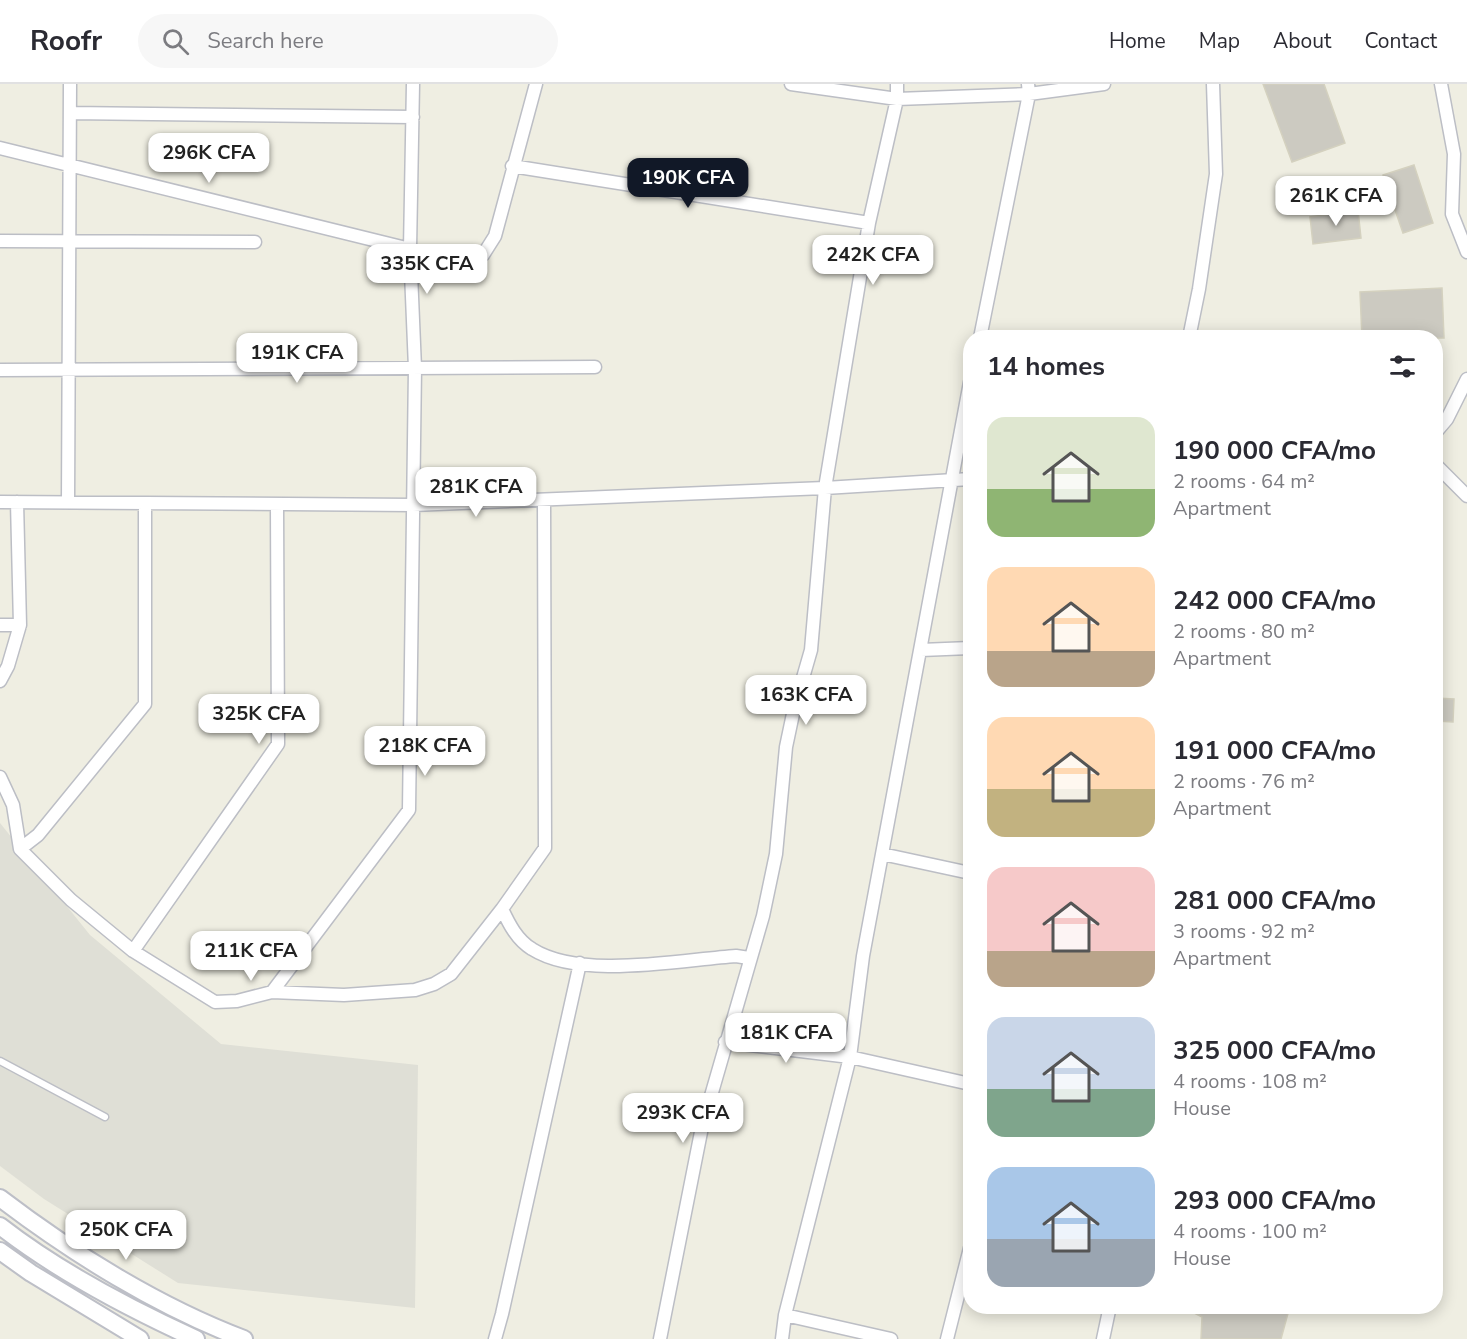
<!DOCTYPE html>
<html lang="en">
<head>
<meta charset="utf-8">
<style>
  body { margin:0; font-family:"Nunito Sans",sans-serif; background:#f7f7f7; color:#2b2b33; height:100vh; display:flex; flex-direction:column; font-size:22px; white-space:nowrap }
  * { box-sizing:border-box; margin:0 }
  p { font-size:20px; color:#7c7c81 }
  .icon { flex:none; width:33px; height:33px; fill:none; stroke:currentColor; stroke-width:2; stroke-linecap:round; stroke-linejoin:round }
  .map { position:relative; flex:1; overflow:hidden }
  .side { position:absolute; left:963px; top:246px; width:480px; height:984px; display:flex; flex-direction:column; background:#fff; border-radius:24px; box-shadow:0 3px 15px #0003 }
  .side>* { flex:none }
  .price { position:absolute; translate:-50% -51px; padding:0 14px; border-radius:12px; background:#fff; color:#222; font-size:20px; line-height:39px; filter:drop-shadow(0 2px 3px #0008) }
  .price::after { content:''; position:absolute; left:50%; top:36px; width:18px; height:14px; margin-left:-9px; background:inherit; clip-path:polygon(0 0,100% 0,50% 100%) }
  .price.on { background:#111827; color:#fff }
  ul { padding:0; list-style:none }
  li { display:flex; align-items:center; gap:18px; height:150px; padding:0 24px }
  li span { display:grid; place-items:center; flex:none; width:168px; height:120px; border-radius:18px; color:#555 }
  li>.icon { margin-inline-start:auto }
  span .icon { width:72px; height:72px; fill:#fffc; stroke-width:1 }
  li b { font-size:26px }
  h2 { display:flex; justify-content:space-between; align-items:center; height:72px; padding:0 24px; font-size:26px }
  header { display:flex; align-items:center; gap:36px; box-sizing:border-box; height:84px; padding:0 30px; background:#fff; border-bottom:2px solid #e1e1e2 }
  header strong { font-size:28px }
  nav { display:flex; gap:33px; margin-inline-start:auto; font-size:21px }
  .search { width:420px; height:54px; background:#f7f7f7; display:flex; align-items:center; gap:15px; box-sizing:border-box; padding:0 21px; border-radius:33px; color:#7c7c81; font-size:22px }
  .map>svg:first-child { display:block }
  .industrial { fill:#dfdfd6 }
  .building { fill:#cccac1; stroke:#d4d1bf; stroke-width:1.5 }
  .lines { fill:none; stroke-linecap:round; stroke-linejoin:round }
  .lane-casing { stroke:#bcbec5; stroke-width:9 }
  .street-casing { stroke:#bcbec5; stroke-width:15 }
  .secondary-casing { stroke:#bdbfc7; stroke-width:20 }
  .lane { stroke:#fff; stroke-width:6 }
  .street { stroke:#fff; stroke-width:12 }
  .secondary { stroke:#fff; stroke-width:16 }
</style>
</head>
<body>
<header>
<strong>Roofr</strong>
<div class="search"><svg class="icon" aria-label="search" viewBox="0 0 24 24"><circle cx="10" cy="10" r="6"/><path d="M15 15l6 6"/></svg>Search here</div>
<nav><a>Home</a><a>Map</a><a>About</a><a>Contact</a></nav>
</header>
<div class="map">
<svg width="1467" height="1255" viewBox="0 0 1467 1255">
  <rect width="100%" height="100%" fill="#efeee2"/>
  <path class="industrial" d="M0,739L90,851L221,960L418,981L415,1224L178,1199L44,1115L0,1082Z"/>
  <path class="building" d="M1263,0H1324L1345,59L1292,78Z
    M1414,81L1433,139L1403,149L1383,91Z
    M1358,126L1361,154L1313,160L1310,133Z
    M1442,204L1444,254H1362L1360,208Z
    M1436,614L1454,615L1453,638L1436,637Z
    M1181,1222H1290L1281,1255H1201L1202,1233Z"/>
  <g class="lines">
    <defs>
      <path id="lane" d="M0,977L105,1033"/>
      <path id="street" d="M791,0L897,15L1029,10L1104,0
        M1441,0L1454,70L1452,130L1467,168
        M70,29L413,33
        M0,64L410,165L464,180L483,171L495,152L536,0
        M512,82L869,139
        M0,157L255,158
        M980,254L1029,10L1028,0
        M1189,254L1199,205L1216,90L1213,0
        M0,286L595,283
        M1436,348L1447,335L1467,295
        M1436,381L1467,412
        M0,418L413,421L825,404L970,395
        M68,418L70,0
        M0,541H20
        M921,566L970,564
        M0,597L8,582L20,541L17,418
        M0,693L13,721L20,765L71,816L133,867L215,918L237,917L272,908L344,911L415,906L434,900L451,890L502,825L545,764L544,416
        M20,765L38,751L145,620V419
        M882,770L970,789
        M502,825C509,840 517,856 532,865C581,896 679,876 736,872L749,874
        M133,867L278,660L277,421
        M272,908L409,726L415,284L410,165L413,0
        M725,958L850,973L970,1000
        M785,1231L891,1255
        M495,1255L502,1230L580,879
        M660,1255L702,1043L763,832L776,770L786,663L794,625L811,566L825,404L869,139L897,15V0
        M782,1255L785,1231L850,973L863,872L970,298
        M947,1255L970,1164
        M1103,1255L1110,1222"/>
      <path id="secondary" d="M0,1114C72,1169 159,1223 244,1255
        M0,1142C59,1188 128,1224 196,1255
        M0,1167L31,1189L140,1255"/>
    </defs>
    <use href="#lane" class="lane-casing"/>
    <use href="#street" class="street-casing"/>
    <use href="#secondary" class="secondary-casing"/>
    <use href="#lane" class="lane"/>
    <use href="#street" class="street"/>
    <use href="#secondary" class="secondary"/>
  </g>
</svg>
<b class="price" style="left:209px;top:100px">296K CFA</b>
<b class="price on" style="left:688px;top:125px">190K CFA</b>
<b class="price" style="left:1336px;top:143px">261K CFA</b>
<b class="price" style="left:873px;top:202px">242K CFA</b>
<b class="price" style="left:427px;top:211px">335K CFA</b>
<b class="price" style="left:297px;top:300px">191K CFA</b>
<b class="price" style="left:476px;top:434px">281K CFA</b>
<b class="price" style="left:806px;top:642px">163K CFA</b>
<b class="price" style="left:259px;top:661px">325K CFA</b>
<b class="price" style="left:425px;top:693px">218K CFA</b>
<b class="price" style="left:251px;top:898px">211K CFA</b>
<b class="price" style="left:786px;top:980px">181K CFA</b>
<b class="price" style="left:683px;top:1060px">293K CFA</b>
<b class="price" style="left:126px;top:1177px">250K CFA</b>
<section class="side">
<h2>14 homes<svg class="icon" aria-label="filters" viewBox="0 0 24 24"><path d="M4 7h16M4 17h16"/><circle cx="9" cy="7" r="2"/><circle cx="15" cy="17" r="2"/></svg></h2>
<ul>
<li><span style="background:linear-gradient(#dfe7d0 60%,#8fb573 0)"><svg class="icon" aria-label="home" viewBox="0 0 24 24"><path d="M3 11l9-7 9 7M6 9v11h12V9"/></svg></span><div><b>190 000 CFA/mo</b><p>2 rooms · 64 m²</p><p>Apartment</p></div></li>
<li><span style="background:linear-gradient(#ffd9b3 70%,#b9a48a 0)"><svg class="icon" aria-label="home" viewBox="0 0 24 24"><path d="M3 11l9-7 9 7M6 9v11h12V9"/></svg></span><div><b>242 000 CFA/mo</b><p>2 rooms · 80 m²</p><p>Apartment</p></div></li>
<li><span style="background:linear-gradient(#ffd9b3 60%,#c2b280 0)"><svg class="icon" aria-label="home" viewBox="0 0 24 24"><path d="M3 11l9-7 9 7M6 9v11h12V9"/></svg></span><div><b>191 000 CFA/mo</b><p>2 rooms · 76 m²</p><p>Apartment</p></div></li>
<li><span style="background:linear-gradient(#f6c9c9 70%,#b9a48a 0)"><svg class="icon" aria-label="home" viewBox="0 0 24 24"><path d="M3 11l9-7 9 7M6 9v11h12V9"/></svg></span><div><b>281 000 CFA/mo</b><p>3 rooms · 92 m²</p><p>Apartment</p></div></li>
<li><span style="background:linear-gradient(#c9d6e8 60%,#7fa58c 0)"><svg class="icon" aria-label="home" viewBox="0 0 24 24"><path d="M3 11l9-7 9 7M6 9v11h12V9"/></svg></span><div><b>325 000 CFA/mo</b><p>4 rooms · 108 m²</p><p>House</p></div></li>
<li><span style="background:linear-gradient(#a9c7e8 60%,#9aa5b1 0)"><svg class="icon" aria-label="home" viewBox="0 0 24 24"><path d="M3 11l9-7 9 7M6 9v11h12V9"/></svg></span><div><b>293 000 CFA/mo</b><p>4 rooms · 100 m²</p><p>House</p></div></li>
</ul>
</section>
</div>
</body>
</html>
